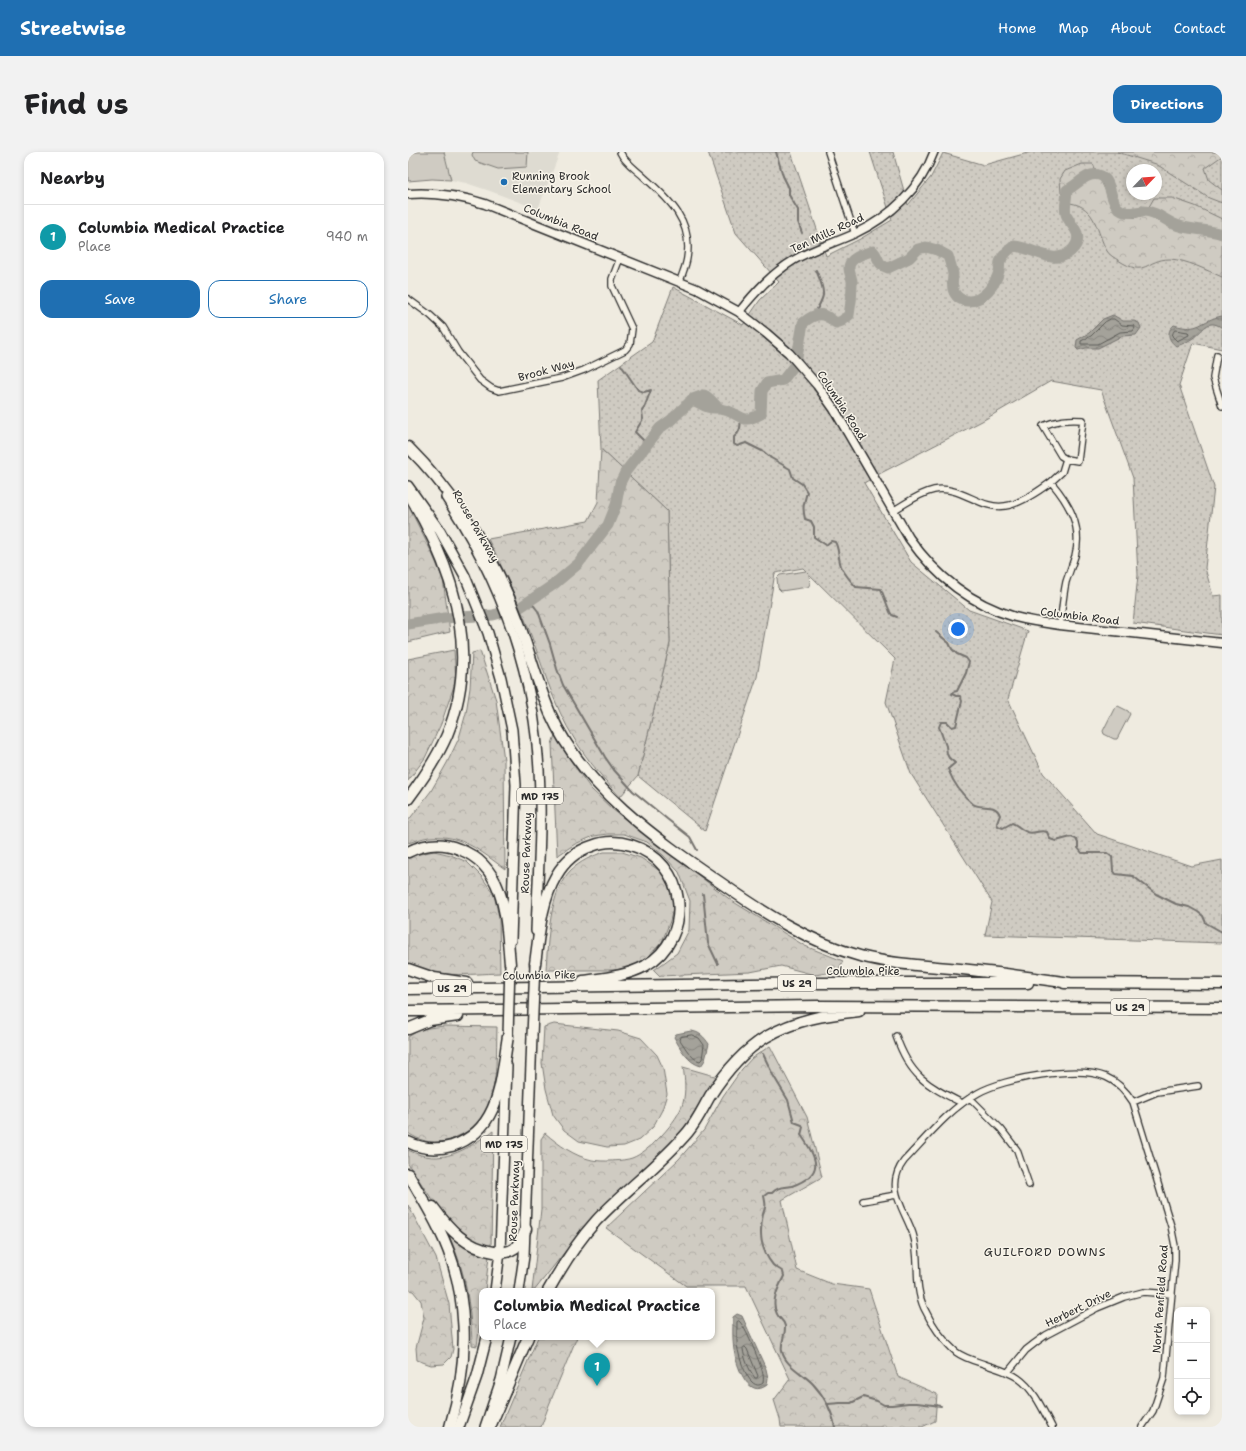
<!DOCTYPE html>
<html lang="en">
<head>
<meta charset="utf-8">
<style>
	body { margin:0; font-family:"Shantell Sans",sans-serif; background:#f2f2f2; color:#202124 }
	.controls { position:absolute; right:12px; bottom:12px; display:grid; overflow:hidden; border-radius:8px; box-shadow:0 2px 6px #0003 }
	.controls button { width:36px; height:36px; display:grid; place-items:center; padding:0; border:0; border-bottom:1px solid #e0e0e0; background:#fff; color:#202124; font:20px sans-serif }
	.compass { position:absolute; left:718px; top:12px; width:36px; height:36px; border-radius:50%; background:#fff; box-shadow:0 2px 6px #0003; rotate:65deg }
	.you { position:absolute; left:550px; top:477px; width:14px; height:14px; margin:-10px; border:3px solid #fff; border-radius:50%; background:#1a73e8; box-shadow:0 0 0 6px #1a73e833 }
	.badge { display:grid; place-items:center; width:26px; height:26px; border-radius:50%; background:#1f6fb2; color:#fff; font-size:13px; font-weight:700 }
	.pin { position:absolute; translate:-50% -33px; filter:drop-shadow(0 1px 2px #0008) }
	.pin::after { content:''; position:absolute; top:21px; width:14px; height:12px; background:inherit; clip-path:polygon(0 0,100% 0,50% 100%) }
	.popup { position:absolute; left:71px; top:1136px; width:236px; height:52px; box-sizing:border-box; display:grid; place-content:center; border-radius:8px; background:#fff; filter:drop-shadow(0 1px 3px #0005); font-size:13px; white-space:nowrap; color:#757577 }
	.popup b { font-size:15px; color:#202124 }
	.popup::after { content:''; position:absolute; left:50%; top:100%; margin-left:-8px; border:8px solid transparent; border-top-color:#fff }
	.list { margin:0; padding:0; list-style:none }
	h2 { display:flex; justify-content:space-between; align-items:center; height:52px; margin:0; padding:0 16px; font-size:17px }
	h2 small { font-size:13px; font-weight:400; color:#757577 }
	.list li { display:grid; grid-template-columns:26px 1fr auto; gap:12px; align-items:center; box-sizing:border-box; height:64px; padding:0 16px; border-top:1px solid #e0e0e0 }
	.list b { display:block; font-size:15px; white-space:nowrap }
	.list p { margin:0; font-size:13px; white-space:nowrap; color:#757577 }
	.list em { font-size:13px; font-style:normal; color:#757577 }
	.actions { display:flex; gap:8px; padding:12px 16px }
	.actions a { flex:1; padding:9px 0; border:1px solid #1f6fb2; border-radius:12px; text-align:center; font-size:14px; color:#1f6fb2 }
	.actions .main { background:#1f6fb2; color:#fff }
	.icon { flex:none; width:22px; height:22px; fill:none; stroke:currentColor; stroke-width:2; stroke-linecap:round; stroke-linejoin:round }
	.map { position:relative; flex:none; width:814px; height:1275px; overflow:hidden; border-radius:12px }
	header { display:flex; align-items:center; gap:24px; box-sizing:border-box; height:56px; padding:0 20px; background:#1f6fb2; color:#fff }
	header strong { font-size:19px }
	nav { display:flex; gap:22px; margin-inline-start:auto; font-size:14px }
	.intro { display:flex; align-items:center; justify-content:space-between; box-sizing:border-box; height:96px; padding:0 24px }
	h1 { margin:0; font-size:28px }
	.button { padding:10px 18px; border-radius:12px; background:#1f6fb2; color:#fff; font-size:14px; font-weight:700 }
	main { display:flex; gap:24px; padding:0 24px }
	aside { flex:1; background:#fff; border-radius:12px; box-shadow:0 2px 6px #0003 }
	.map>svg:first-child { display:block }
	.built { fill:#dedbd1 }
	.grass { fill:url(#grass-dots); stroke:#7d7b76; fill-rule:evenodd }
	.forest { fill:url(#forest-crowns); stroke:#7d7b76 }
	.park { fill:#cfcbc2; stroke:#7d7b76 }
	.water { fill:url(#water-waves); stroke:#74726e }
	.lines { fill:none; stroke-linecap:round; stroke-linejoin:round }
	.shore { stroke:#5b5b57; stroke-width:1 }
	.stream { stroke:#74726e; stroke-width:2 }
	.river { stroke:#a4a29a; stroke-width:11 }
	.minor-casing { stroke:#2b2b2b; stroke-width:8 }
	.tertiary-casing { stroke:#2b2b2b; stroke-width:10 }
	.secondary-casing { stroke:#2b2b2b; stroke-width:11 }
	.primary-casing { stroke:#2b2b2b; stroke-width:12 }
	.motorway-casing { stroke:#2b2b2b; stroke-width:13 }
	.minor { stroke:#f7f3e8; stroke-width:5.5 }
	.tertiary { stroke:#f7f3e8; stroke-width:7 }
	.secondary { stroke:#f7f3e8; stroke-width:8 }
	.primary { stroke:#f7f3e8; stroke-width:9 }
	.motorway { stroke:#f7f3e8; stroke-width:10 }
	.primary-bridge-casing { stroke:#2b2b2b; stroke-width:12; stroke-linecap:butt }
	.primary-bridge { stroke:#f7f3e8; stroke-width:9 }
	.poi-dot { fill:#1f6fb2; stroke:#f7f3e8; stroke-width:1.5 }
	.labels { text-anchor:middle; stroke-width:3; stroke-linejoin:round; paint-order:stroke }
	.shield { fill:#f7f3e8; stroke:#686764; stroke-width:1 }
	.shield-label { font-size:10px; font-weight:bold; fill:#2b2b2b }
	.poi-label { font-size:11px; fill:#2b2b2b; stroke:#f7f3e8; text-anchor:start }
	.street-label { font-size:11px; fill:#2b2b2b; stroke:#f7f3e8 }
	.neighbourhood-label { font-size:12px; letter-spacing:1px; fill:#2b2b2b; stroke:#f7f3e8 }
</style>
</head>
<body>
<header>
<strong>Streetwise</strong>
<nav><a>Home</a><a>Map</a><a>About</a><a>Contact</a></nav>
</header>
<div class="intro"><h1>Find us</h1><a class="button">Directions</a></div>
<main>
<aside>
<h2>Nearby<small></small></h2>
<ul class="list">
<li><span class="badge" style="background:#0f9aa8">1</span><div><b>Columbia Medical Practice</b><p>Place</p></div><em>940 m</em></li>
</ul>
<div class="actions"><a class="main">Save</a><a>Share</a></div>
</aside>
<div class="map">
<svg width="814" height="1275" viewBox="0 0 814 1275">
	<defs>
		<pattern id="grass-dots" width="8" height="8" patternUnits="userSpaceOnUse"><rect width="8" height="8" fill="#cfcbc2"/><path d="M2 2h.1M6 6h.1" fill="none" stroke="#b2aea7" stroke-width="1.8" stroke-linecap="round"/></pattern>
		<pattern id="forest-crowns" width="20" height="18" patternUnits="userSpaceOnUse"><rect width="20" height="18" fill="#cfcbc2"/><path d="M2 6a3 3 0 1 1 6 0M12 15a3 3 0 1 1 6 0" fill="none" stroke="#b2aea7"/></pattern>
		<pattern id="water-waves" width="16" height="10" patternUnits="userSpaceOnUse"><rect width="16" height="10" fill="#a4a29a"/><path d="M0 5q4-4 8 0t8 0" fill="none" stroke="#86847e"/></pattern>
	</defs>
	<rect width="100%" height="100%" fill="#efebe0"/>
	<filter id="ink" filterUnits="userSpaceOnUse"><feTurbulence type="fractalNoise" baseFrequency=".025" numOctaves="2"/><feDisplacementMap in="SourceGraphic" scale="8" xChannelSelector="R" yChannelSelector="G"/><feConvolveMatrix kernelMatrix="1 2 1 2 8 2 1 2 1" color-interpolation-filters="sRGB"/></filter>
	<g filter="url(#ink)">
		<path class="built" d="M36 0H152L130 57 82 39 58 31 43 28Z"/>
		<path class="grass" d="M300 0H383L418 104 452 87 484 68 462 0H485L500 53 523 25 535 1 576 13 623 0H814V197L785 191 771 233 806 335 797 416 805 444 814 443V483L725 471 730 423 725 326 693 238 643 229 574 269 473 321 456 331 503 410 561 458 620 479 600 547 635 621 689 682 783 714 814 708V791L577 783 584 750 503 622 478 550 487 507 395 416 367 421 349 525 297 679 230 624 262 491 259 359 193 297 190 228 244 190 265 135 335 173 352 148 371 130 328 81ZM724 18H748V42H724Z"/>
		<path class="forest" d="M709 0H814V4L797 16 801 28 814 38V51L801 46 748 12Z
			M674 12H685L701 46 715 64C736 68 736 63 746 46H764L787 54 814 67V125C798 118 779 108 762 107 737 107 739 127 710 108 707 106 701 103 699 99 688 80 689 55 662 51L653 41 652 27 657 19Z
			M193 297 259 359 262 491 230 624 212 645C196 627 180 609 167 588 144 552 134 510 118 470 107 442 94 415 80 387L180 369 190 350Z
			M0 353 24 401 35 427 42 480 0 490Z
			M46 498 48 528 33 572 17 606 0 629V507Z
			M72 499 88 548 96 608 97 717C72 699 54 682 21 685 14 686 7 689 0 691V669L23 639 39 611 51 586 58 561 62 536 64 501Z
			M147 583 165 612 183 637 204 657 324 749 397 794 435 809 430 819 407 823 373 814 342 820 252 824 246 818 269 801 281 778 282 749 271 720 255 703 239 690 216 682H200L186 684 167 692 149 704 144 592Z
			M26 699 43 703 59 710 74 725 86 743 91 765 92 821C62 822 27 827 0 811V707L7 703Z
			M196 700H214L233 706 252 719 260 732 266 752 262 769 254 790 239 806 222 816 205 818H138C140 789 141 739 163 718 173 709 184 704 196 700Z
			M146 872 210 879 233 886 249 903 255 916 259 942 254 958 245 975 231 988 216 994 199 995 171 989 156 978 145 963 138 937 134 911 136 875Z
			M36 874 89 875C88 907 91 947 69 972 63 978 55 982 48 985 32 994 15 991 0 981V885L13 877Z
			M362 894 399 965 414 1025 374 1048 389 1118 424 1132 461 1137 490 1225 529 1242 527 1269 514 1275H373L372 1267 366 1248 382 1227 338 1134H278L198 1076 271 1007 296 978 315 944 334 917 344 906Z
			M275 915 310 925 275 977 261 993 194 1055 171 1082 126 1139H124L133 1057V987L137 981C151 993 166 1004 184 1008 193 1010 216 1009 224 1006 241 1000 270 969 275 951 278 939 277 927 275 915Z
			M85 979 83 1095 65 1089 48 1079 30 1056 0 1012V998C34 1015 57 998 85 979Z
			M0 1053 28 1106 41 1152 45 1197 43 1205 36 1212 23 1213 9 1208 8 1196 16 1166 13 1149 5 1139 0 1138Z
			M39 1080C53 1091 63 1101 81 1104L77 1139H74V1156L69 1194 64 1193C63 1154 57 1115 39 1080Z
			M130 1185H169L141 1253 133 1275H92Z"/>
		<path class="park" d="M0 0H36L43 28 24 27 0 29Z
			M65 0H120L119 15 90 17 67 9 64 3Z
			M398 419 401 422 402 432 400 435 373 439 370 436 369 426 372 423Z
			M710 554 720 559 722 562 709 587H706L696 582 695 579 707 555Z"/>
		<path class="water" d="M705 163 715 169H726L731 171 733 176 728 183 714 184 690 196H678L670 198 668 196 669 188 681 181 695 167Z
			M814 164V176C800 165 795 179 785 186 781 189 773 193 768 194 760 188 758 180 766 173 792 181 792 168 814 164Z
			M283 879C292 880 296 885 301 892L297 908 293 914C280 911 272 896 266 885L268 882Z
			M329 1162 334 1164 358 1217 360 1226 359 1233C341 1247 330 1217 327 1203 324 1191 325 1177 325 1165Z"/>
		<g class="lines">
			<path class="shore" d="M703 167H706L714 173 726 174 727 176 725 179 712 180 690 192H673V189L683 184 697 170Z
				M767 178 780 180 781 183 769 189 764 184 765 181Z
				M284 883 291 886 296 893 294 907 292 909C283 907 277 895 272 888L273 885Z
				M331 1169C337 1173 351 1209 354 1218 355 1222 356 1226 355 1231 343 1241 333 1211 331 1202 328 1192 329 1181 329 1170Z
				M337 1195 339 1197 350 1224 349 1226H347C341 1218 336 1206 335 1197Z"/>
			<path class="stream" d="M368 0 375 24 381 36V43L390 58V70L394 81
				M406 164C408 157 414 150 415 143 416 136 411 125 408 118
				M213 213 230 238 236 240 243 238 236 256 234 259 235 267 227 280 240 293
				M331 265C334 273 332 280 326 285V292L329 294 338 291 356 300 363 306 382 317 385 326 394 332 399 340C396 352 394 354 397 367L403 369 406 375V385L418 393 423 389 427 390C431 396 430 406 433 414 436 422 442 428 448 435L473 437 482 460 484 463 489 465
				M122 449 130 459 142 492 149 517 155 533 197 605 206 618 225 639 259 667 282 685 289 698
				M528 480 541 491 544 497 549 502 558 506 561 510 558 521 549 539 545 540 544 542 548 544H552L554 549 548 574 544 575 539 570H533L531 575 538 594 539 602 541 606 547 611 540 617C545 630 554 643 565 652 574 658 587 650 592 663L589 671 590 674 595 676 604 671C610 673 613 678 619 680 626 683 631 677 639 680L642 687 648 689 663 685 668 687 670 691V696L674 701H699L704 705 705 718 708 722 725 724 748 742 768 752 781 755 790 760 795 764 798 771 814 780
				M295 742 300 791 310 812
				M355 902 365 923 380 948 386 970 394 973 395 975 393 983C410 1007 417 1022 384 1034 376 1036 370 1034 364 1041H360L356 1044C358 1054 358 1053 355 1062 351 1081 352 1097 365 1113 368 1116 372 1117 375 1120L376 1124C371 1135 362 1149 369 1162 371 1167 376 1168 377 1174 378 1183 372 1190 374 1199 377 1214 395 1221 405 1232 417 1245 424 1258 427 1275
				M420 1252 432 1251H443L455 1245 469 1249 476 1253H484L500 1251H509L533 1254"/>
			<path class="river" d="M283 248C296 251 295 257 310 256
				M0 472 37 466 85 463 111 456 145 433 170 412 200 373 208 353 212 331 218 319 252 276 263 268 285 247 296 243C303 246 305 252 311 256 313 258 317 258 320 259 337 265 333 272 353 262L354 239 359 231 375 228 388 211 395 171C402 165 411 159 420 165 423 167 425 169 428 171L434 169 441 163C443 153 444 143 444 132 445 127 441 122 441 116 441 106 457 101 465 99 472 106 468 112 480 116L501 106 510 97 518 95 529 98 540 104C542 110 544 116 545 122 545 128 543 134 546 140 549 146 554 149 561 149 575 149 588 132 591 119 592 116 591 112 592 110 595 103 600 98 606 94 619 95 631 103 644 105 657 107 673 95 669 81 666 74 660 69 658 62 656 55 659 45 659 38 671 32 678 20 691 23 704 26 701 48 710 56 718 64 726 59 736 59 747 59 757 68 766 72 778 78 800 77 814 82"/>
			<defs>
				<path id="minor" d="M212 0C217 11 229 18 237 26 262 48 285 70 279 106 278 114 274 122 272 129
					M420 0 447 82
					M0 147 22 163 35 175 50 200 72 228 83 236 91 239 154 226 176 218 217 198 222 192 224 177 204 134V127L212 106
					M809 203 805 226 814 254
					M643 330 654 320 658 307 653 304 635 274C649 268 660 267 675 268L670 309 658 307
					M485 359C497 352 511 341 526 338 553 333 572 358 597 354 611 352 631 339 643 330 661 351 675 375 667 404 664 413 661 421 658 430 655 444 654 459 652 473
					M488 884C502 924 518 933 554 951
					M562 946 593 977 609 998 621 1033
					M725 950 749 940 790 934
					M455 1049 488 1043
					M600 1220 618 1198 627 1191 638 1183 689 1156 716 1145 735 1140 763 1142
					M644 1275C635 1258 626 1237 610 1226 600 1219 587 1216 576 1212 567 1209 556 1206 548 1200 535 1189 523 1171 516 1156 505 1132 513 1106 505 1082 496 1056 476 1035 496 1009 519 985 541 957 570 941 596 926 670 913 698 925 710 930 718 939 725 950L763 1074 767 1094V1108L756 1226 745 1259 734 1275"/>
				<path id="tertiary" d="M331 160C347 140 364 121 386 108 406 96 427 91 448 81 482 65 513 36 526 0"/>
				<path id="secondary" d="M0 42C27 40 52 44 77 52L289 137 331 160 358 181 381 201 409 233 426 257 501 386C527 423 563 452 607 465 622 469 637 471 652 473L814 491"/>
				<path id="primary" d="M0 334 32 379 57 424 80 481 93 526 104 578 108 633 103 788
					M38 345C89 423 123 510 130 604 135 662 130 721 128 779
					M87 1139 92 1100 99 914
					M111 1139 116 1104 124 884
					M51 1275 69 1224 79 1185
					M77 1275 93 1228 103 1185"/>
				<path id="motorway" d="M0 295C50 345 88 407 112 474 122 503 130 532 142 561 176 637 247 686 313 731 356 761 401 790 452 804 491 814 531 814 571 819 601 822 632 827 662 831
					M0 341C45 414 73 500 39 583 29 606 15 627 0 647
					M0 700C16 692 34 690 51 697 99 715 98 769 102 812
					M127 812C131 783 133 750 148 724 156 710 168 699 184 694 196 689 210 689 223 693 279 710 288 784 237 814 219 824 196 826 175 829
					M0 817 26 826 59 831
					M656 831 814 832
					M0 837 410 831H620
					M0 859 410 854 814 856
					M0 877 22 868 50 864
					M0 990C14 997 29 998 44 994 93 978 93 926 100 884
					M0 1022C10 1039 21 1057 30 1075 62 1138 62 1209 42 1275
					M25 1055C41 1077 58 1096 86 1100 94 1101 100 1101 107 1096 112 1091 115 1083 118 1077
					M140 1139C154 1114 169 1090 188 1069 217 1038 252 1013 280 980 289 969 295 956 302 944 316 922 335 899 358 885 389 867 416 863 451 859
					M82 1275 120 1185"/>
			</defs>
			<use href="#minor" class="minor-casing"/>
			<use href="#tertiary" class="tertiary-casing"/>
			<use href="#secondary" class="secondary-casing"/>
			<use href="#primary" class="primary-casing"/>
			<use href="#motorway" class="motorway-casing"/>
			<use href="#minor" class="minor"/>
			<use href="#tertiary" class="tertiary"/>
			<use href="#secondary" class="secondary"/>
			<use href="#primary" class="primary"/>
			<use href="#motorway" class="motorway"/>
			<defs>
				<path id="primary-bridge" d="M100 884 102 812
					M124 884 127 812"/>
			</defs>
			<use href="#primary-bridge" class="primary-bridge-casing"/>
			<use href="#primary-bridge" class="primary-bridge"/>
		</g>
	</g>
	<circle class="poi-dot" cx="96" cy="30" r="4"/>
	<g class="labels">
		<g class="shield">
			<rect x="109" y="636" width="46" height="16" rx="3"/>
			<rect x="370" y="823" width="38" height="16" rx="3"/>
			<rect x="25" y="828" width="38" height="16" rx="3"/>
			<rect x="703" y="847" width="38" height="16" rx="3"/>
			<rect x="73" y="984" width="46" height="16" rx="3"/>
		</g>
		<g class="shield-label">
			<text x="132" y="648">MD 175</text>
			<text x="389" y="835">US 29</text>
			<text x="44" y="840">US 29</text>
			<text x="722" y="859">US 29</text>
			<text x="96" y="996">MD 175</text>
		</g>
		<g class="poi-label">
			<text x="104" y="28">Running Brook<tspan x="104" dy="13">Elementary School</tspan></text>
		</g>
		<g class="street-label">
			<text transform="translate(153 70) rotate(22)" y="4">Columbia Road</text>
			<text transform="translate(419 81) rotate(-25)" y="4">Ten Mills Road</text>
			<text transform="translate(138 218) rotate(-15)" y="4">Brook Way</text>
			<text transform="translate(434 253) rotate(57)" y="4">Columbia Road</text>
			<text transform="translate(68 374) rotate(60)" y="4">Rouse Parkway</text>
			<text transform="translate(672 464) rotate(7)" y="4">Columbia Road</text>
			<text transform="translate(118 701) rotate(-88)" y="4">Rouse Parkway</text>
			<text x="455" y="823">Columbia Pike</text>
			<text transform="translate(131 823) rotate(-1)" y="4">Columbia Pike</text>
			<text transform="translate(106 1049) rotate(-88)" y="4">Rouse Parkway</text>
			<text transform="translate(752 1147) rotate(-86)" y="4">North Penfield Road</text>
			<text transform="translate(670 1156) rotate(-26)" y="4">Herbert Drive</text>
		</g>
		<g class="neighbourhood-label">
			<text x="637" y="1104">GUILFORD DOWNS</text>
		</g>
	</g>
</svg>
<div class="controls">
<button>+</button>
<button>−</button>
<button><svg class="icon" aria-label="locate" viewBox="0 0 24 24"><circle cx="12" cy="12" r="6"/><path d="M12 2v4M12 18v4M2 12h4M18 12h4"/></svg></button>
</div>
<svg class="compass" viewBox="-18 -18 36 36"><path d="M0-13l5 13h-10z" fill="#e53935"/><path d="M0 13l5-13h-10z" fill="#757577"/></svg>
<div class="you"></div>
<div class="pin badge" style="left:189px;top:1234px;background:#0f9aa8">1</div>
<div class="popup"><b>Columbia Medical Practice</b>Place</div>
</div>
</main>
</body>
</html>
